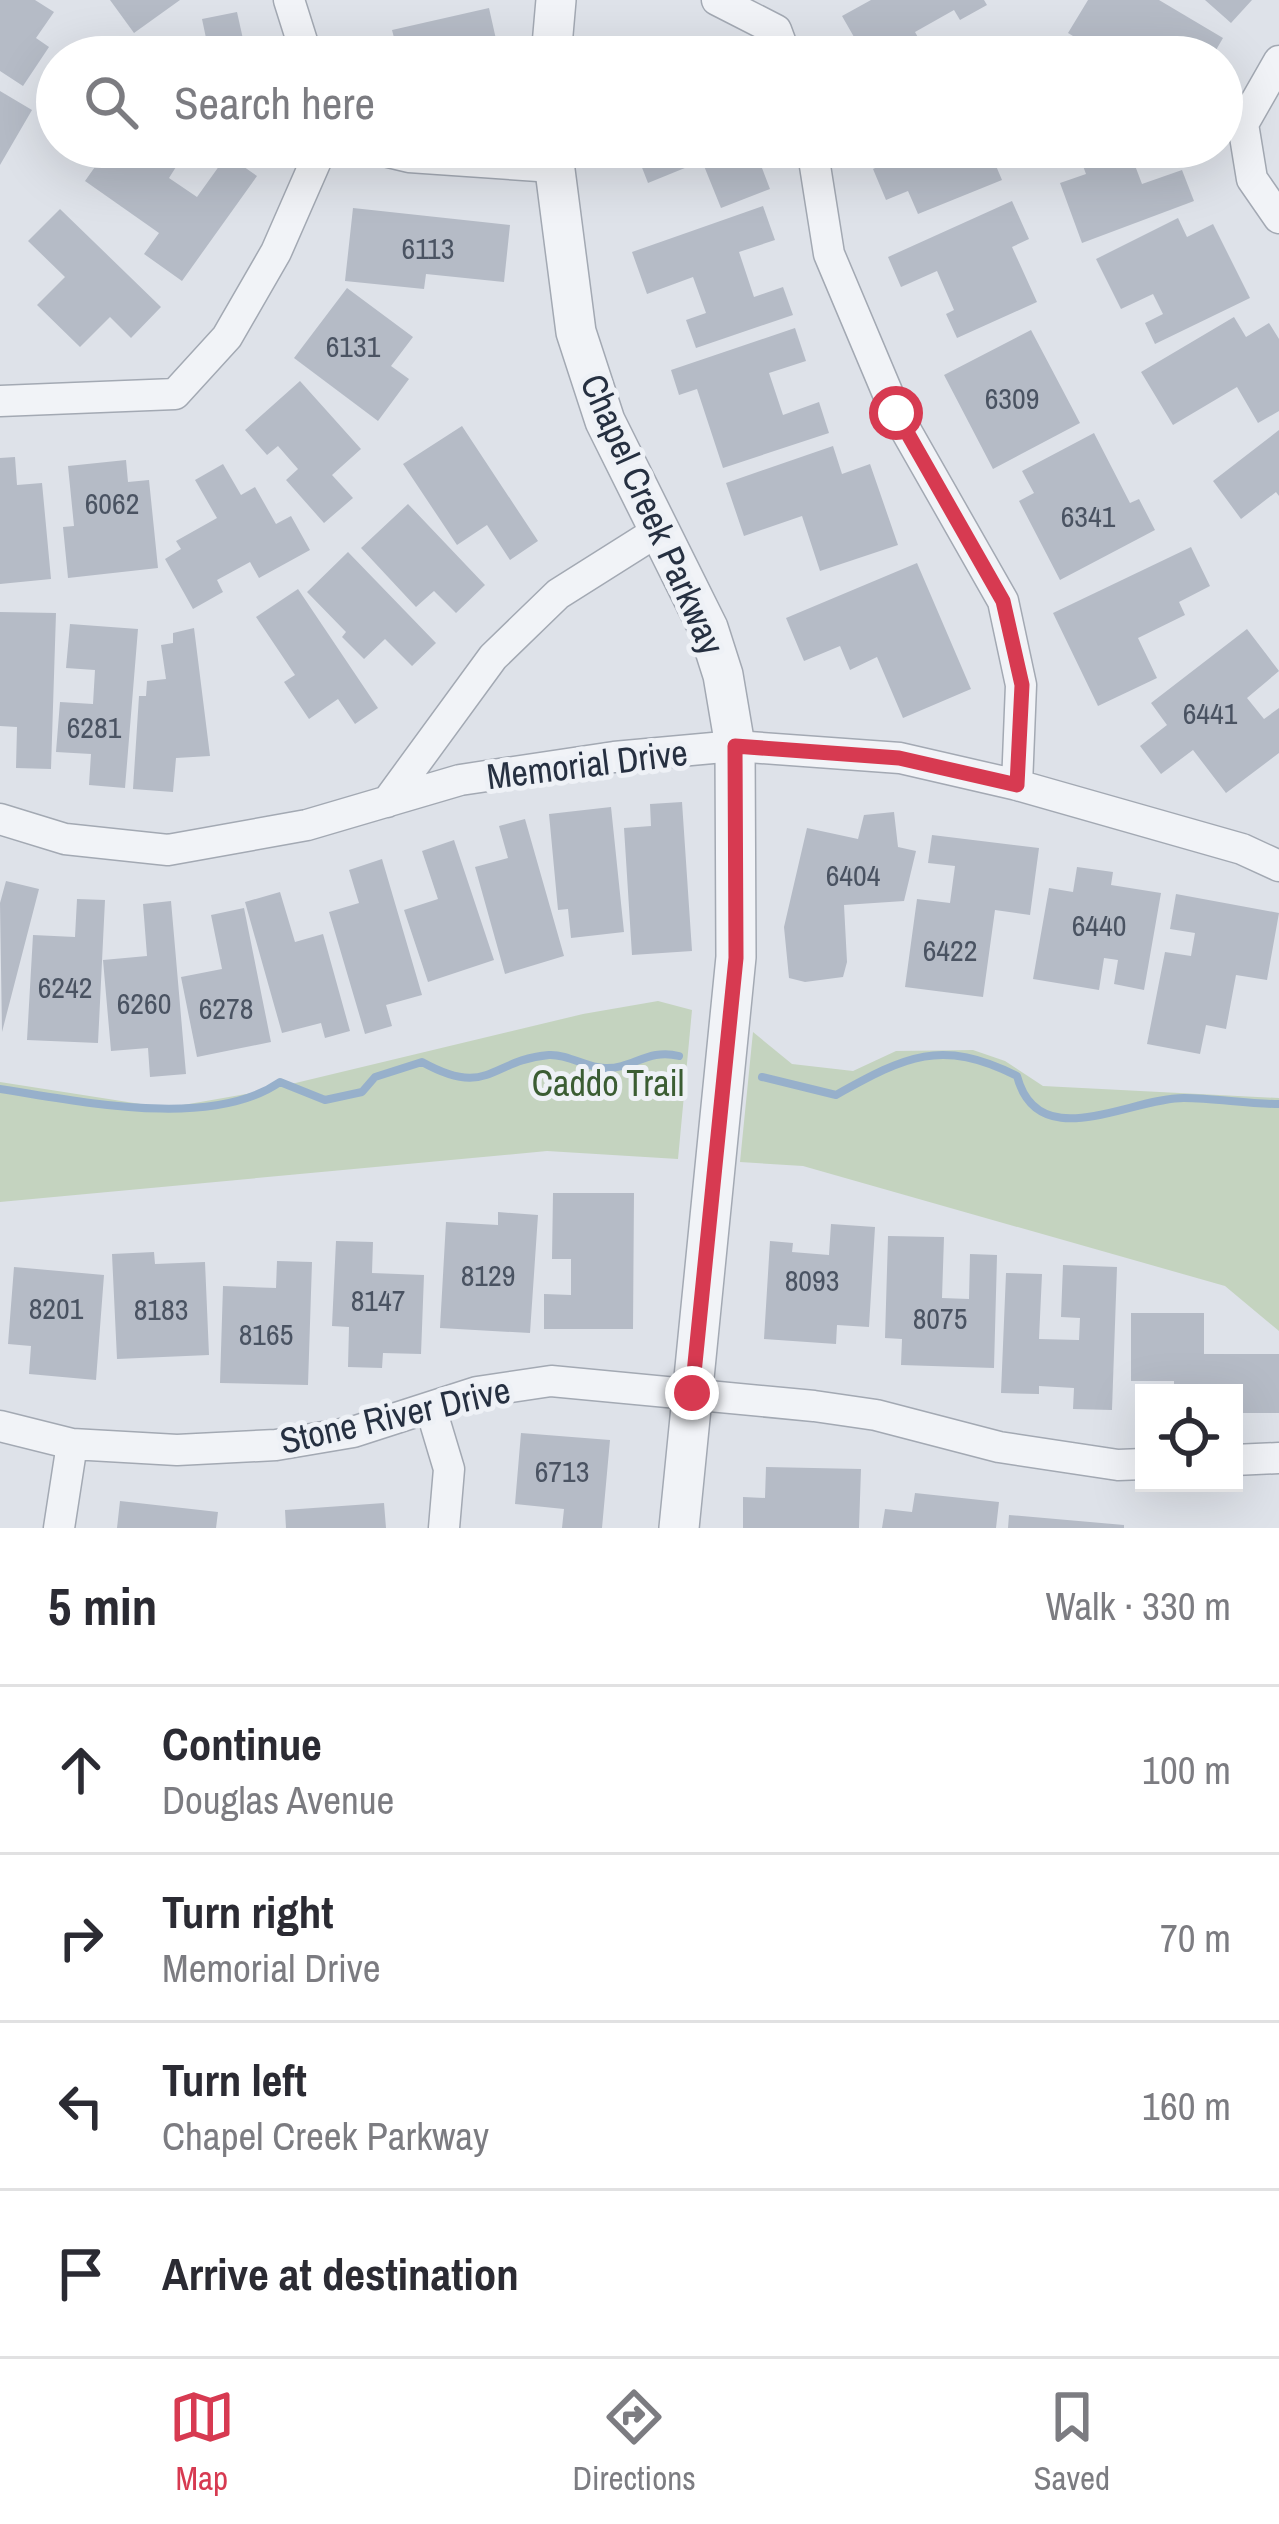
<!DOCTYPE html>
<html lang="en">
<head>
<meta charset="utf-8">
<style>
	body { margin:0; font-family:"Archivo Narrow",sans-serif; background:#f7f7f7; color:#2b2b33 }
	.controls { position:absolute; right:36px; bottom:36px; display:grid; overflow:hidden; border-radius:0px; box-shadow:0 12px 48px #0002 }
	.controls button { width:108px; height:108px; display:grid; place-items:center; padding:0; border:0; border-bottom:3px solid #e1e1e2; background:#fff; color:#2b2b33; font:60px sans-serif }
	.stop { position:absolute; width:36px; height:36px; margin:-27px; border:9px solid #d73a51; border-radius:50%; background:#fff }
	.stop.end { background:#d73a51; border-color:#fff; box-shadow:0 3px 12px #0008 }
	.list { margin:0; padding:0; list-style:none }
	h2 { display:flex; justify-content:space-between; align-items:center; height:156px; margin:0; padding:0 48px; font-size:51px }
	h2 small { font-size:39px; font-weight:400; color:#7c7c81 }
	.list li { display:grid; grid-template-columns:78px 1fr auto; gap:36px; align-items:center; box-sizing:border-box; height:168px; padding:0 48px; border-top:3px solid #e1e1e2 }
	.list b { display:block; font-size:45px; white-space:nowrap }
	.list p { margin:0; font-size:39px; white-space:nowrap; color:#7c7c81 }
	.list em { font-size:39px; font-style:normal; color:#7c7c81 }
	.icon { flex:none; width:66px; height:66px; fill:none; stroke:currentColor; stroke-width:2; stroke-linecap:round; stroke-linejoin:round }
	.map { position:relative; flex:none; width:1279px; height:1528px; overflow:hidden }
	.search { position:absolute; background:#fff; box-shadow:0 12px 48px #0002; left:36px; right:36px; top:36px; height:132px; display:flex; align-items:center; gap:30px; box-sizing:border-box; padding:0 42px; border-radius:66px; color:#7c7c81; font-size:45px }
	.sheet { height:828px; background:#fff }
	nav { display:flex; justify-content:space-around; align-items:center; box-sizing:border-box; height:168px; border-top:3px solid #e1e1e2; background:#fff; font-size:33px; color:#7c7c81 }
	nav a { display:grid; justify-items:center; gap:6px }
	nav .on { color:#d73a51 }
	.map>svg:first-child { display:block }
	.green { fill:#c4d3bf }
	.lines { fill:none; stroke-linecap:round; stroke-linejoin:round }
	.stream { stroke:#97b0cb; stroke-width:8 }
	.building { fill:#b5bbc6 }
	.minor-casing { stroke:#a3a9b3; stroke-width:33 }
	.tertiary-casing { stroke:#a3a9b3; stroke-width:42 }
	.minor { stroke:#f1f3f7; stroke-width:30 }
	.tertiary { stroke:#f1f3f7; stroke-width:39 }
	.route { stroke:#d73a51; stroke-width:15 }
	.labels { text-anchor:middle; stroke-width:10; stroke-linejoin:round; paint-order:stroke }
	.number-label { font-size:30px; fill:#4a5362 }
	.street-label { font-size:36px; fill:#263041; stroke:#eef1f6 }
	.park-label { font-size:36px; fill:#3b5d33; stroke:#eef1f6 }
</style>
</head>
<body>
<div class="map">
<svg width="1279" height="1528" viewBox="0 0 1279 1528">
	<rect width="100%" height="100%" fill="#dee2e9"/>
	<path class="green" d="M658 1001 692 1010 678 1159 547 1151 0 1202V1082L166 1108 258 1092 583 1014Z
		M753 1032 792 1064 853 1071 896 1051 973 1050 1005 1061 1043 1086 1279 1098V1331L1225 1286 803 1166 740 1162Z"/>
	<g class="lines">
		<path class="stream" d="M762 1077 836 1095C906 1056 941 1038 1017 1076 1038 1156 1129 1098 1184 1098 1215 1098 1247 1104 1279 1104
			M0 1089C79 1101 211 1130 280 1082L325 1100 362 1092 375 1077 422 1062C489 1099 490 1060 549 1055 569 1054 586 1068 605 1068 633 1069 648 1048 679 1056"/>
	</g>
	<path class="building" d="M0 0H35L54 12 36 38 49 47 23 86 0 71Z
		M110 0H180L134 33Z
		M871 0H984L987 5 960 20 954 10 915 32 929 57H847L844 52 858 44 842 16Z
		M1088 0H1159L1223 38 1212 57H1185L1170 48 1164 57H1108L1068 33Z
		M1205 0H1252L1231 23Z
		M489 8 500 57H389L398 53 392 30Z
		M237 12 247 57H210L202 19Z
		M175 37 179 57H121L119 49Z
		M0 91 32 110 0 165Z
		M109 147H132L142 154 147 147H164L181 159 169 178 197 197 227 155 257 176 182 281 144 254 159 233 85 181Z
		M634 147H754L770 189 721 208 702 161 648 183Z
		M882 147H988L1002 180 918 214 908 191 886 200 873 169 888 162Z
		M1076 147H1128L1142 184 1182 170 1194 201 1082 243 1060 183 1086 174Z
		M1012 201 1029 239 1012 247 1037 302 957 338 946 314 954 310 937 271 901 287 888 257Z
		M763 206 775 240 739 252 754 297 783 287 793 315 696 348 686 320 706 313 693 277 647 294 632 252Z
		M353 208 510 225 504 282 426 274 424 289 345 281Z
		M60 209 161 307 131 338 110 317 80 347 37 305 65 277 28 241Z
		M1178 218 1187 237 1213 224 1250 298 1155 344 1145 323 1163 314 1153 294 1121 309 1096 259Z
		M347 288 413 337 391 366 409 379 378 421 294 358Z
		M1234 317 1246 337 1269 323 1279 339V411L1258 423 1237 387 1173 425 1141 372Z
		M795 328 806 361 769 373 783 415 819 402 829 433 723 468 697 389 679 395 671 370Z
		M1031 330 1080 423 993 469 944 375Z
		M300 381 361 449 332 475 353 498 324 523 286 480 298 469 278 446 267 455 245 430Z
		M462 426 538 541 510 560 487 525 457 545 403 464Z
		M1279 430V496L1276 492 1241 519 1213 481Z
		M1094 433 1130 503 1139 499 1155 530 1060 580 1019 501 1034 493 1022 471Z
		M833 446 842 474 870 464 898 545 820 571 802 516 744 536 726 483Z
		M15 457 17 485 42 483 51 579 0 584V458Z
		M126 460 128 482 149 480 158 568 68 578 63 527 74 526 68 466Z
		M223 464 241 495 255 487 276 524 291 516 310 550 259 578 250 562 217 580 223 592 193 609 165 559 181 549 176 541 217 518 195 480Z
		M408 504 485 585 456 613 434 591 416 607 361 548Z
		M1191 547 1210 586 1179 602 1185 615 1138 638 1157 678 1098 706 1053 613Z
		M348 552 436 643 412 666 385 639 364 659 342 637 346 632 307 592Z
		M917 563 971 689 903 718 877 657 850 670 840 646 804 661 786 618Z
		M298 589 378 708 355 724 338 699 309 719 284 682 295 675 256 617Z
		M0 612 56 613 51 769 16 768 17 727 0 726Z
		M70 624 138 629 125 788 89 785 91 754 56 752 60 702 93 704 95 670 66 668Z
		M194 628 210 756 176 758 173 792 133 789 139 696H146L147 681 166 679 161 645 173 643V633Z
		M1247 629 1279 671 1247 698 1264 719 1279 708V753L1226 793 1193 750 1161 774 1140 746 1167 725 1151 703Z
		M682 802 692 951 632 955 624 828 651 826 650 804Z
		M611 807 624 932 571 938 568 909 558 910 549 814Z
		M894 812 898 847 916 851 904 901 844 905 847 962 843 977 805 982 789 978 784 927 807 828 858 839 864 815Z
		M525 819 564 956 505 974 475 867 508 858 499 826Z
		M932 835 1039 848 1030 915 995 910 983 997 905 987 917 899 950 903 955 866 928 863Z
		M454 840 494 960 428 982 404 910 438 899 422 851Z
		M382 859 422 995 386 1005 392 1026 365 1034 329 912 359 903 349 870Z
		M1077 867 1113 872 1111 885 1161 893 1144 990 1114 984 1118 960 1104 958 1099 990 1033 979 1049 888 1073 892Z
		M6 881 39 889 2 1032 0 903Z
		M280 892 295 942 323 934 350 1031 325 1038 321 1023 282 1033 245 902Z
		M1176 894 1279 913 1267 980 1236 975 1226 1029 1206 1025 1200 1054 1147 1044 1165 952 1191 956 1195 933 1170 929Z
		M77 899 105 900 98 1043 27 1040 33 935 75 937Z
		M171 901 186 1074 150 1077 148 1048 111 1051 103 960 147 956 143 904Z
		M244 908 271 1042 197 1057 181 977 222 969 211 915Z
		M553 1193H634L633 1329H544V1294L571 1295V1259H552Z
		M498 1212 538 1215 530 1333 440 1328 446 1222 498 1225Z
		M831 1224 875 1227 869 1327 837 1325 836 1344 764 1339 770 1241 793 1243 792 1252 829 1255Z
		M888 1236 944 1237 942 1298 969 1299 970 1254 997 1255 994 1368 901 1365 902 1339 885 1338Z
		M336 1241 373 1242 372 1273 424 1275 421 1354 383 1353 382 1368 348 1367 349 1327 332 1326Z
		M154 1252 155 1264 205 1262 209 1355 117 1359 112 1254Z
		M277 1261 312 1262 308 1385 220 1383 223 1286 276 1288Z
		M1063 1265 1117 1267 1112 1410 1073 1409 1074 1388 1039 1386V1394L1001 1393 1006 1273 1042 1274 1039 1339 1079 1340 1080 1318 1061 1317Z
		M14 1267 104 1275 96 1380 29 1374 31 1346 8 1344Z
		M1131 1313H1204V1354H1279V1413H1234V1393H1174V1381H1131Z
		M521 1433 610 1440 602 1528H562L564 1509 515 1504Z
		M766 1467 861 1469 859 1528H743V1497L765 1498Z
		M915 1493 999 1502 996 1528H882L885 1509 912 1512Z
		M120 1501 218 1512 216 1528H117Z
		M384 1503 386 1528H286L285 1510Z
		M1009 1515 1124 1525V1528H1008Z"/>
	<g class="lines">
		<defs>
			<path id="minor" d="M289 0 307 57
				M717 0 776 30 786 57
				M1279 61 1243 124 1252 179 1279 218
				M367 147 409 157 553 167
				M812 147 829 254 896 413 1003 601 1021 685 1017 785
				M0 401 175 394 227 337 276 252 322 147
				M387 802 493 657 558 594 661 529
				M0 819 65 839 168 850 307 825 460 780 614 757 735 746 900 758 1017 785 1242 849 1279 866
				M431 1409 449 1469 444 1528
				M0 1426 72 1444 177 1450 276 1445 353 1432 477 1392 551 1381 814 1406 876 1415 999 1447 1118 1465 1144 1464
				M1234 1460 1279 1458
				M59 1528 72 1444"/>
			<path id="tertiary" d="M551 57 556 0
				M552 147 576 332 605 421 708 628 723 675 735 746 736 957 679 1528"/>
		</defs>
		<use href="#minor" class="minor-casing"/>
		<use href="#tertiary" class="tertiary-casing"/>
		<use href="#minor" class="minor"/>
		<use href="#tertiary" class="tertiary"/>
	</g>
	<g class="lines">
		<path class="route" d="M692 1393 736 958 735 746 899 758 1017 785 1022 685 1003 601 896 413"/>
	</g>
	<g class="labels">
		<g class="number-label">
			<text x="428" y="259">6113</text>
			<text x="353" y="357">6131</text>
			<text x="1012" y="409">6309</text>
			<text x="112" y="514">6062</text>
			<text x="1088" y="527">6341</text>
			<text x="1210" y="724">6441</text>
			<text x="94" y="738">6281</text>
			<text x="853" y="886">6404</text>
			<text x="1099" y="936">6440</text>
			<text x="950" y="961">6422</text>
			<text x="65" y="998">6242</text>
			<text x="144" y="1014">6260</text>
			<text x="226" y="1019">6278</text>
			<text x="488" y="1286">8129</text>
			<text x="812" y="1291">8093</text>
			<text x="378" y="1311">8147</text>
			<text x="56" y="1319">8201</text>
			<text x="161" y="1320">8183</text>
			<text x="940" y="1329">8075</text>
			<text x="266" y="1345">8165</text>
			<text x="562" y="1482">6713</text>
		</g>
		<g class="street-label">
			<text transform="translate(653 514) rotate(66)" y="13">Chapel Creek Parkway</text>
			<text transform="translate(587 764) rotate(-7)" y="13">Memorial Drive</text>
			<text transform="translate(395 1415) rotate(-13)" y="13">Stone River Drive</text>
		</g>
		<g class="park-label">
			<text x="608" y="1096">Caddo Trail</text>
		</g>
	</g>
</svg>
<div class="controls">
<button><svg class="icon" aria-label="locate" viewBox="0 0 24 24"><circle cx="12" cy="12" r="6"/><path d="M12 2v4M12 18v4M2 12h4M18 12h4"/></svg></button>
</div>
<div class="stop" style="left:896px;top:413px"></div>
<div class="stop end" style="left:692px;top:1393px"></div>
<div class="search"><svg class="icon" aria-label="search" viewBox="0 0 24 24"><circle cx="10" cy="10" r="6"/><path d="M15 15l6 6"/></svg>Search here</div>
</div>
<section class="sheet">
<h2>5 min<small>Walk · 330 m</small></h2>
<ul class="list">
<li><svg class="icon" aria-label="ahead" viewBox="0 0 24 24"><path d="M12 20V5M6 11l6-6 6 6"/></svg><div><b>Continue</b><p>Douglas Avenue</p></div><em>100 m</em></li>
<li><svg class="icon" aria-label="right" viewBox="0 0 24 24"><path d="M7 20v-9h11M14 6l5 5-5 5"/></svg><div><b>Turn right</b><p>Memorial Drive</p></div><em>70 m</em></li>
<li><svg class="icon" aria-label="left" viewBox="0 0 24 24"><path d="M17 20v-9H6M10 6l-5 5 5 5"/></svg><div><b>Turn left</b><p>Chapel Creek Parkway</p></div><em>160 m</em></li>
<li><svg class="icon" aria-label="arrive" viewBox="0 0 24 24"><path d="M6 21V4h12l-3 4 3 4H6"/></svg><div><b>Arrive at destination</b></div></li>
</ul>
</section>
<nav>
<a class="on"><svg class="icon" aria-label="map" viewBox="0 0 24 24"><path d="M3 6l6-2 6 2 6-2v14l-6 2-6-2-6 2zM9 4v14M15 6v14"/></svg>Map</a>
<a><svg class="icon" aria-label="directions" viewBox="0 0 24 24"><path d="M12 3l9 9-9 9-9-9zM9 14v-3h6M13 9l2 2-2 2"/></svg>Directions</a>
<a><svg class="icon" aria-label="saved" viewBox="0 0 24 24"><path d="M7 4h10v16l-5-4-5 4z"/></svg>Saved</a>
</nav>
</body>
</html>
